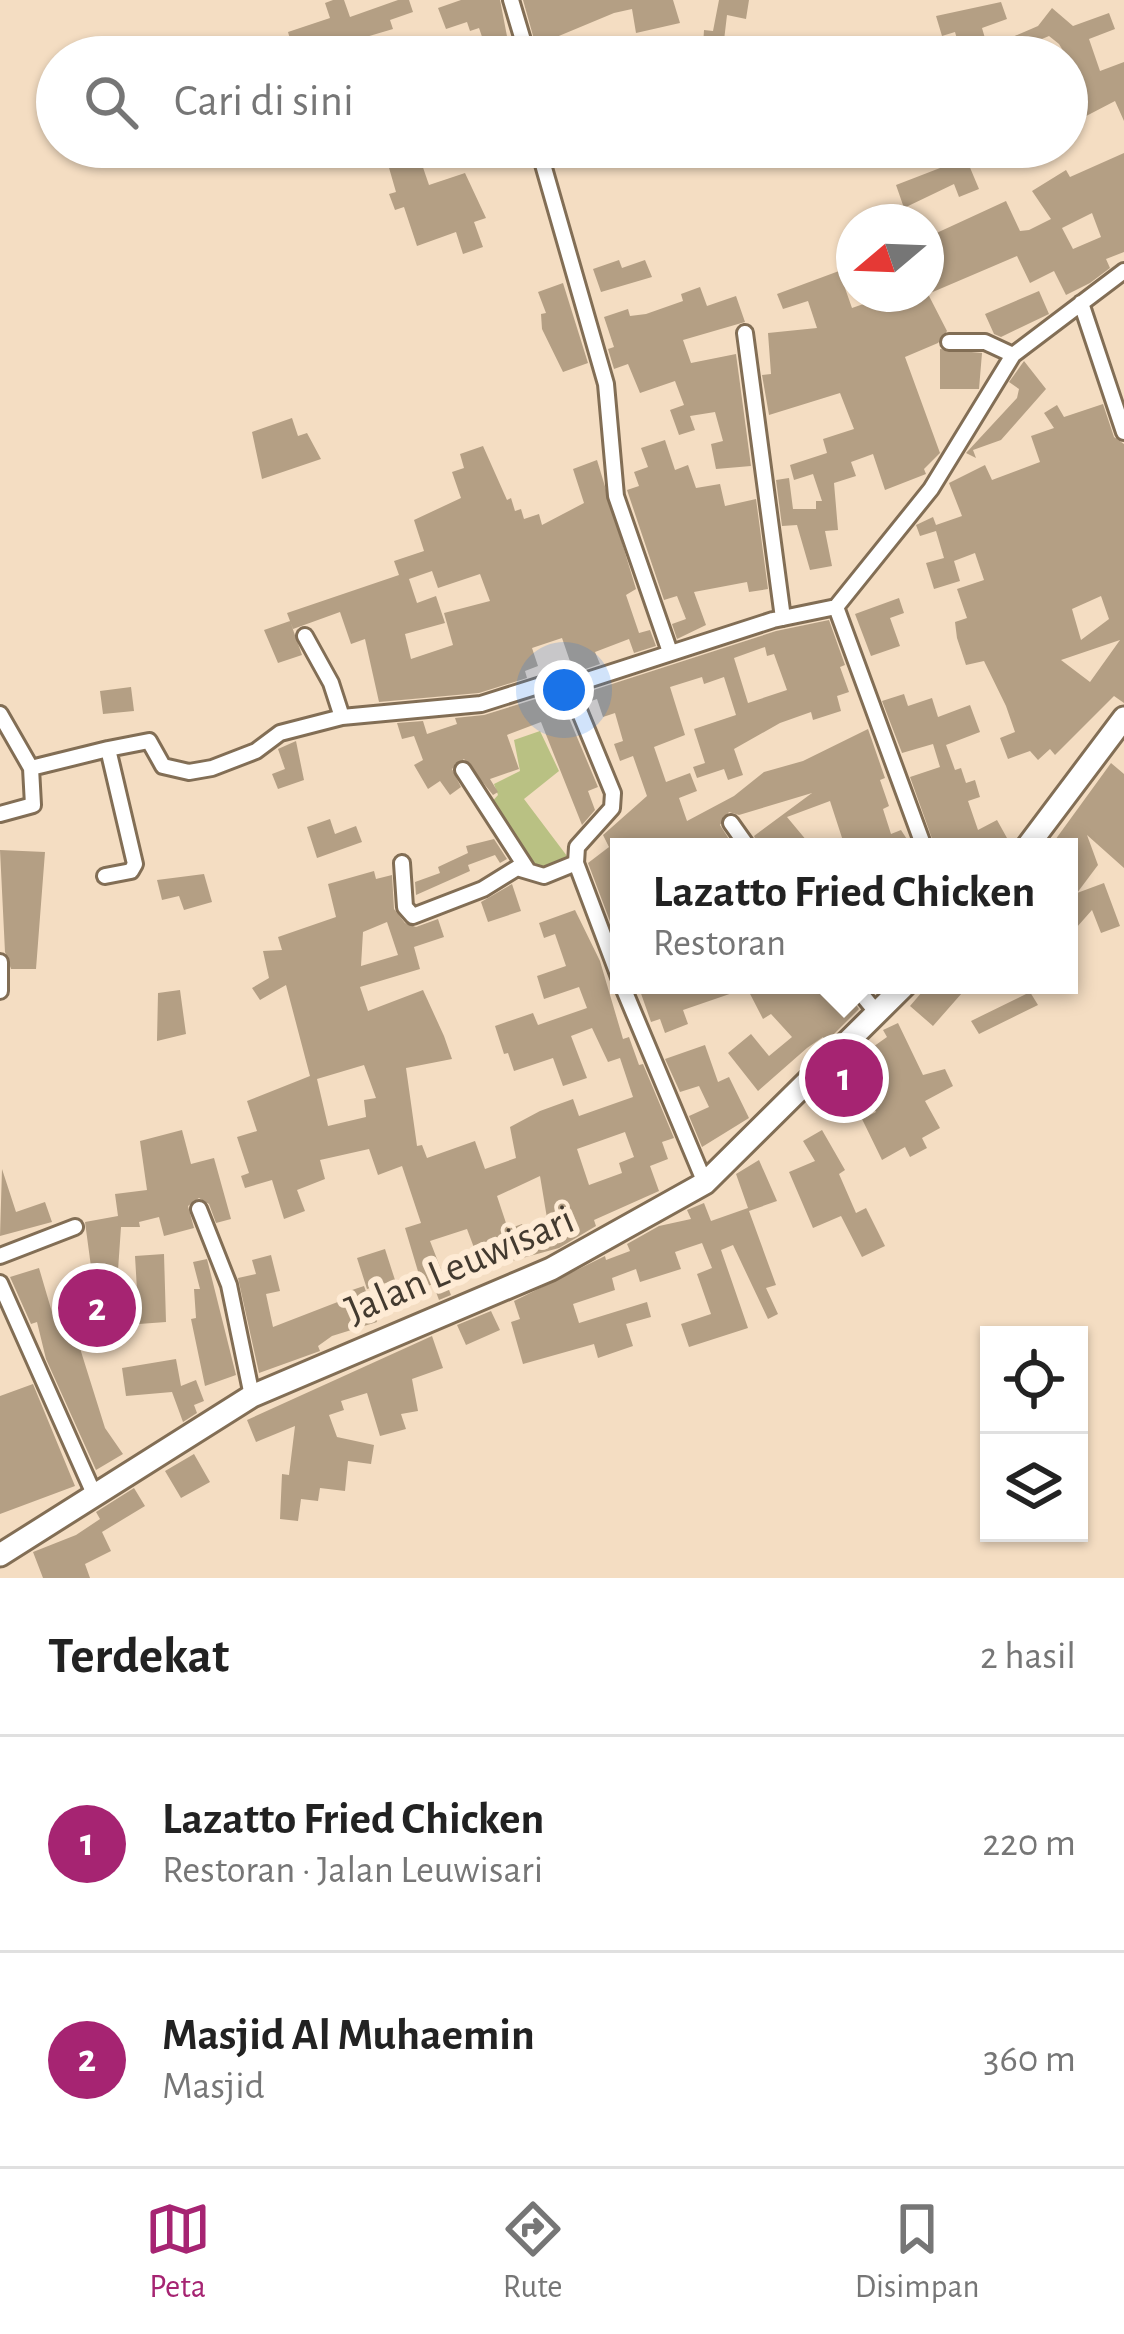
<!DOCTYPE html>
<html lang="id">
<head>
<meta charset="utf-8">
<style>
	body { margin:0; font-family:"Alegreya Sans",sans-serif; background:#f6f6f6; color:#222 }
	.controls { position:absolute; right:36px; bottom:36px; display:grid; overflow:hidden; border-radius:0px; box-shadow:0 3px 9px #0004 }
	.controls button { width:108px; height:108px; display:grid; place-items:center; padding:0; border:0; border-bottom:3px solid #e0e0e0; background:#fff; color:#222; font:60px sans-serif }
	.compass { position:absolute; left:836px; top:204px; width:108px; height:108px; border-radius:50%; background:#fff; box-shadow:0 3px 9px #0004; rotate:251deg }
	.you { position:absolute; left:564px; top:690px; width:42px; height:42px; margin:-30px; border:9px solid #fff; border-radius:50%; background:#1a73e8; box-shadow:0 0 0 18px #1a73e833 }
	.badge { display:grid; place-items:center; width:78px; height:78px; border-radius:50%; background:#a62472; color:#fff; font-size:39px; font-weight:700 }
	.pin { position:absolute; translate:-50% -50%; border:6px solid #fff; box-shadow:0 3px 12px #0006 }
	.popup { position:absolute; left:610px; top:838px; width:468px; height:156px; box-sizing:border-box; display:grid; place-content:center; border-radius:0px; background:#fff; filter:drop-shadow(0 3px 9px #0005); font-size:39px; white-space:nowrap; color:#767676 }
	.popup b { font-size:45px; color:#222 }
	.popup::after { content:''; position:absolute; left:50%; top:100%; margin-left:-24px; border:24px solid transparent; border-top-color:#fff }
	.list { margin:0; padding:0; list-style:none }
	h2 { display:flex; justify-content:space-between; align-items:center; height:156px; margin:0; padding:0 48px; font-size:51px }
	h2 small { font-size:39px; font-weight:400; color:#767676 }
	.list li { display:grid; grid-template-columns:78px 1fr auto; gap:36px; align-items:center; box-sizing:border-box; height:216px; padding:0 48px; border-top:3px solid #e0e0e0 }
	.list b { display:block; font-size:45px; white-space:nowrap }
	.list p { margin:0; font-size:39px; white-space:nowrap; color:#767676 }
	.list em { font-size:39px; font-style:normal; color:#767676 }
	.icon { flex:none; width:66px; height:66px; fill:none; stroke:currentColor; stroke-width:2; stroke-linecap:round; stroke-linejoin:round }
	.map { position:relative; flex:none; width:1124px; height:1578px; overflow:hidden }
	.search { position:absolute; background:#fff; box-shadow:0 3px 9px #0004; left:36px; right:36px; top:36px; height:132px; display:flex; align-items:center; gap:30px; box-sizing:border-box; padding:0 42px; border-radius:66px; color:#767676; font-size:45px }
	.sheet { height:588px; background:#fff }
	nav { display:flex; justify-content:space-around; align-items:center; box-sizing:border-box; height:168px; border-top:3px solid #e0e0e0; background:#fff; font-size:33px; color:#767676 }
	nav a { display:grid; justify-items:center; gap:6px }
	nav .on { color:#a62472 }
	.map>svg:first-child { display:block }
	.green { fill:#b9c183 }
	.building { fill:#b49f84; fill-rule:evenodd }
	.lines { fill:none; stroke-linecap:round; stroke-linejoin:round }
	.street-casing { stroke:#826e55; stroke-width:20 }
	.secondary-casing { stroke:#826e55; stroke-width:27 }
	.street { stroke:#fff; stroke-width:14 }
	.secondary { stroke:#fff; stroke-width:21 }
	.labels { text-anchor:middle; stroke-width:12; stroke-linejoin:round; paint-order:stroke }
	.street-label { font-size:42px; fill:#433a2f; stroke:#feebd5 }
</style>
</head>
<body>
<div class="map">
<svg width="1124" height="1578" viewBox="0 0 1124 1578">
	<rect width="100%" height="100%" fill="#f4ddc2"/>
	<path class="green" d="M540 731 559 771 524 799 567 856 566 861 540 871 489 805 498 795 494 784 520 771 514 740Z"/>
	<path class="building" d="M333 0H344L350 17 398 0H409L413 12 390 20 393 29 339 45 341 52 327 57H322L316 38 292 46 288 32 330 18 325 3Z
		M461 0H500L511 57H489L479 28 470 31 467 22 446 29 438 8Z
		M523 0H673L680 23 636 33 632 9 614 13 554 38 548 44 552 57H539Z
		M719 0H749L746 19 727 15 723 49 703 46 704 30 713 31Z
		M1001 2 1007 19 982 28 987 45 961 53 955 32 942 36 936 16Z
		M1052 8 1073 26 1109 13 1115 29 1089 39 1100 71 1124 62V121L1115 101 1067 126V57L1059 44 1049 36 1016 50 1010 38 1038 26Z
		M404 147H416L429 185 465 173 486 218 474 222 483 247 463 254 456 232 417 246 404 207 395 210 389 194 396 192 385 154Z
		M1124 153V252L1106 259 1110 268 1090 283 1066 295 1054 271 1030 283 1017 256 928 294 947 331 938 343 905 357 940 453 924 469 926 474 885 490 873 454 851 462 856 476 834 483 838 530 825 531 832 566 810 570 797 525 782 526 776 480 789 478 793 509H816V501H822L813 474 794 480 790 465 827 453 823 439 854 429 840 393 769 415 762 375 771 374 768 333 817 328 808 301 783 309 777 294 839 271 852 308 892 294H926V266L941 259 930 236 1006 201 1020 231 1029 230 1051 219 1032 191 1066 170 1070 177ZM1092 213 1101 237 1073 249 1062 228Z
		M966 158 979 189 959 197 954 184 904 208 896 185Z
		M619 260 622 268 645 260 652 277 601 292 593 269Z
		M563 283 588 363 563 372 542 329 541 314 546 313 538 292Z
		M700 287 707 306 736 296 745 322 683 340 691 363 736 354 751 466 716 469 711 444 723 441 715 412 690 416 695 430 679 435 670 410 684 405 675 381 640 393 628 364 614 369 608 349 614 347 604 317 628 309 630 316 646 314 683 301 681 294Z
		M1039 291 1049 314 1001 337 994 334 985 314Z
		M940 349 982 353 979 389H940Z
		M1024 361 1046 389 1001 440 973 450 976 458 966 453 1017 398 1019 389 1009 382Z
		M1103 404 1114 437 1124 444V703L1114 696 1055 755 1050 749 1038 760 1030 751 1008 759 1000 738 1015 732 1006 706 984 661 966 665 957 638 955 622 967 618 957 589 984 580 975 553 954 561 960 581 934 589 926 563 944 558 936 531 920 536 916 525 933 517 936 525 962 516 949 483 985 465 992 480 1040 462 1031 436 1054 428 1044 413 1057 405 1064 417ZM1101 596 1109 619 1081 640 1072 609ZM1120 640 1090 682 1061 660Z
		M292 418 298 436 307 433 321 459 262 479 252 432Z
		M665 440 675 470 688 465 696 488 720 484 725 506 756 499 768 589 749 592 747 582 694 592 706 625 677 639 672 624 686 619 677 596 664 600 627 490 639 486 634 472 648 467 641 448Z
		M483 446 507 500 511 498 515 511 521 509 524 519 539 514 542 525 584 503 573 469 597 460 636 589 626 595 639 633 650 630 656 646 634 653 629 639 595 652 600 664 574 673 562 638 532 648 538 666 525 671 527 678 479 693 379 702 365 639 351 644 340 612 293 629 287 613 399 575 394 561 424 551 414 520 461 498 452 472 464 468 460 454ZM432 571 438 588 480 574 490 601 444 613 453 645 411 659 405 634 445 623 436 596 417 603 409 579Z
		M899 598 904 613 890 618 900 646 871 656 855 614Z
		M829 620 845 665 840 667 849 692 837 696 841 711 813 720 811 712 780 723 734 749 743 775 728 780 724 769 697 778 693 767 705 763 694 729 736 715 724 677 704 684 702 677 670 687 685 735 654 747 666 782 690 773 697 791 679 798 687 821 734 796 764 772 803 761 868 729 885 778 880 780 889 806 883 809 891 834 901 830 912 847H845L830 801 787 817 812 847H759L754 836 812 793 739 815 729 812 720 825 734 847H619V921L611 924 588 863 609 847 603 835 647 796 633 756 620 761 614 744 623 741 615 713 603 717 597 699 588 702 584 693 776 631ZM765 647 767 656 774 654 787 690 748 703 734 658Z
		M290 621 302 655 278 663 264 630Z
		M131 687 134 711 103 714 100 691Z
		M558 692 598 787 588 791 595 810 582 825 541 722 507 735 519 769 490 779 498 792 493 795 464 759 452 769 461 787 450 795 440 781 428 789 414 765 423 760 414 736 402 739 397 723 423 721 427 734 457 724 455 718 484 715Z
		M904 694 908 706 932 698 938 717 970 705 980 732 946 745 955 770 961 768 966 783 975 780 980 797 968 801 978 830 997 820 1012 847H991L988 841 977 847H935L910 777 940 767 933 744 902 753 882 701Z
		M296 741 304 780 278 789 272 774 285 769 278 749Z
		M1111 763 1124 774V868L1087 835 1098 865 1077 893 1104 883 1120 926 1101 933 1092 910 1069 936V847H1050Z
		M330 819 335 834 356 826 362 842 317 858 307 827Z
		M494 839 507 859 500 863 495 855 468 865 470 871 416 895 415 882 440 873 438 867 468 853 466 846Z
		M0 850 45 852 36 969H11L5 952Z
		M374 871 376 879 392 875 394 909 405 923 416 927 438 919 444 937 414 947 420 969 360 987 368 1011 423 990 444 1036 452 1059 406 1068 417 1146 422 1145 427 1158 475 1141 485 1169 516 1158 510 1127 540 1111 573 1099 579 1116 633 1097 620 1058 608 1062 592 1028 571 1036 587 1078 563 1086 553 1058 514 1071 508 1053 504 1054 495 1026 533 1013 538 1025 587 1008 579 987 544 999 537 976 566 966 555 934 544 938 539 923 575 910 600 961 623 1039 629 1037 639 1065 643 1064 674 1138 662 1142 668 1159 650 1166 659 1191 594 1220 596 1226 559 1248 482 1269 467 1229 430 1241 451 1295 439 1300 433 1284 423 1288 405 1228 421 1223 402 1166 378 1175 369 1149 320 1160 325 1179 297 1190 305 1211 284 1219 272 1180 245 1188 241 1176 249 1173 237 1137 257 1131 247 1101 310 1076 286 985 260 1000 252 988 269 978 263 951 282 950 278 937 336 917 328 884ZM387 922 398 955 361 966 363 932ZM364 1065 376 1098 364 1100 366 1117 328 1126 317 1079ZM625 1132 634 1157 619 1163 622 1173 589 1185 577 1149ZM540 1176 548 1224 525 1232 522 1224 508 1229 497 1196Z
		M204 874 212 902 184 910 179 896 162 900 157 880Z
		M512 884 521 911 488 922 481 902Z
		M638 985H843L859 1009 826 1042 823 1037 807 1048 758 1091 728 1053 751 1034 769 1056 792 1037 771 1014 763 1019 747 988 683 1010 688 1024 665 1033 660 1019 651 1022Z
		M928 985H969L933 1026 910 1006Z
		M180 990 186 1034 157 1041 158 993Z
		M1030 992 1038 1005 979 1034 971 1021Z
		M898 1023 923 1075 945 1069 953 1086 925 1101 940 1128 922 1138 927 1148 910 1157 905 1147 882 1160 862 1119 876 1112 846 1066 887 1037 883 1030Z
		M705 1045 718 1082 729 1077 749 1118 702 1147 689 1116 709 1107 699 1086 680 1092 665 1059Z
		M182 1130 191 1164 214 1158 231 1219 216 1223 209 1204 199 1198 188 1206 194 1228 164 1236 159 1217 139 1222 140 1227H121L114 1328 73 1326 105 1428 123 1454 96 1470 46 1359 37 1322 31 1324 10 1277 39 1268 54 1319 77 1313 79 1288 94 1289 85 1222 118 1216 115 1194 147 1190 140 1141Z
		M822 1130 845 1170 839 1174 856 1213 866 1208 885 1246 862 1257 841 1216 813 1228 789 1172 815 1161 803 1141Z
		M759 1160 777 1201 749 1211 776 1285 766 1288 778 1314 768 1319 733 1245 721 1250 748 1328 689 1347 681 1324 711 1314 697 1274 712 1268 702 1243 675 1252 681 1269 640 1282 636 1269 612 1278 615 1290 573 1304 579 1323 647 1302 651 1317 626 1324 633 1346 598 1358 594 1344 523 1364 511 1322 520 1319 514 1301 605 1256 606 1260 630 1251 627 1244 659 1226 691 1219 687 1210 704 1203 711 1221 748 1208 736 1174Z
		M2 1169 16 1212 45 1202 52 1222 0 1236Z
		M385 1249 395 1280 367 1289 357 1258Z
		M164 1254 166 1322 139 1324 135 1256Z
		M271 1255 280 1291 266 1294 273 1327 348 1298 346 1292 364 1286 377 1322 332 1336 318 1346 320 1351 259 1373 238 1278 256 1274 252 1260Z
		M207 1259 236 1375 205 1386 191 1319 196 1318 194 1289H200L193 1262Z
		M491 1311 500 1330 466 1345 457 1325Z
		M432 1336 443 1368 412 1379 418 1411 401 1414 406 1429 380 1436 367 1393 341 1401 344 1410 329 1415 337 1437 374 1445 371 1464 348 1461 345 1491 320 1488 318 1501 301 1499 298 1521 280 1519 282 1474 289 1475 295 1426 256 1442 247 1420Z
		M176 1359 181 1386 196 1380 204 1401 194 1405 197 1413 183 1422 172 1392 126 1396 122 1368Z
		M33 1384 75 1486 0 1514V1396Z
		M194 1454 210 1482 181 1498 165 1471Z
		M134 1488 145 1506 102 1532 111 1551 85 1564 90 1578H43L33 1552 76 1535 100 1519 96 1512Z"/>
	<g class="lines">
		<defs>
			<path id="street" d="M511 0 528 57
				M538 147 606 384 616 496 670 652
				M1081 303 1124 432
				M745 333 783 618
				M949 342H985L1013 355
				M836 607 924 847
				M305 636 331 683 342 717
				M0 714 31 768
				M108 749 149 741 163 766 189 772 212 768 256 751 280 733 342 717 481 704 560 679 569 686
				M463 770 527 869
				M0 814 33 805 31 768 108 749 135 864 131 871 105 876
				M731 823 748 847
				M402 863 405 907 413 916 483 889 517 868 544 876 576 863
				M0 962V991
				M619 977 576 863 577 847 612 808 613 793 569 686 773 620 836 607 931 489 1013 355 1124 271
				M622 985 705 1183
				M854 985 877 1013
				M199 1209 229 1285 252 1396
				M0 1256 75 1227
				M0 1283 94 1494"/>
			<path id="secondary" d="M1027 847 1124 718
				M0 1555 252 1396 551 1269 705 1183 905 985"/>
		</defs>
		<use href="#street" class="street-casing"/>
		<use href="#secondary" class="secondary-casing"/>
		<use href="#street" class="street"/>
		<use href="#secondary" class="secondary"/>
	</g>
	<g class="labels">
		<g class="street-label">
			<text transform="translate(459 1263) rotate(-23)" y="15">Jalan Leuwisari</text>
		</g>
	</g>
</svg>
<div class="controls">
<button><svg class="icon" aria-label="locate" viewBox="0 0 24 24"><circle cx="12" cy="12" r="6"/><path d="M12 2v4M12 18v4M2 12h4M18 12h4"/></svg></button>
<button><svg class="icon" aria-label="layers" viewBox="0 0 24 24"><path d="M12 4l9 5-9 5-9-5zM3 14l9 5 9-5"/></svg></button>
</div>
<svg class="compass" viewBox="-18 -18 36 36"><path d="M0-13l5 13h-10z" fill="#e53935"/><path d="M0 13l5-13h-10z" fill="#767676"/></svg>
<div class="you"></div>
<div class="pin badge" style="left:844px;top:1078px">1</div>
<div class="popup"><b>Lazatto Fried Chicken</b>Restoran</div>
<div class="pin badge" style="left:97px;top:1308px">2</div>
<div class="search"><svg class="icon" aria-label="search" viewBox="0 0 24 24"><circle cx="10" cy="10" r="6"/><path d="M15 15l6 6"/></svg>Cari di sini</div>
</div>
<section class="sheet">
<h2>Terdekat<small>2 hasil</small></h2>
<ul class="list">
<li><span class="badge">1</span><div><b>Lazatto Fried Chicken</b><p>Restoran · Jalan Leuwisari</p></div><em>220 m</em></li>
<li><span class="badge">2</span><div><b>Masjid Al Muhaemin</b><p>Masjid</p></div><em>360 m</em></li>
</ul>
</section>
<nav>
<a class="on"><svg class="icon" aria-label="map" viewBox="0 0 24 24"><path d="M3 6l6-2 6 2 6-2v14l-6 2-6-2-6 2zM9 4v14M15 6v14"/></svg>Peta</a>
<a><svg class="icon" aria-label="directions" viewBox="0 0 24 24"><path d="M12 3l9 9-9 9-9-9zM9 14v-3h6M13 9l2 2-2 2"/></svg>Rute</a>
<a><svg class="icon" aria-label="saved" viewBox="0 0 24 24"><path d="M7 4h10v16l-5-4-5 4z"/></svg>Disimpan</a>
</nav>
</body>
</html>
